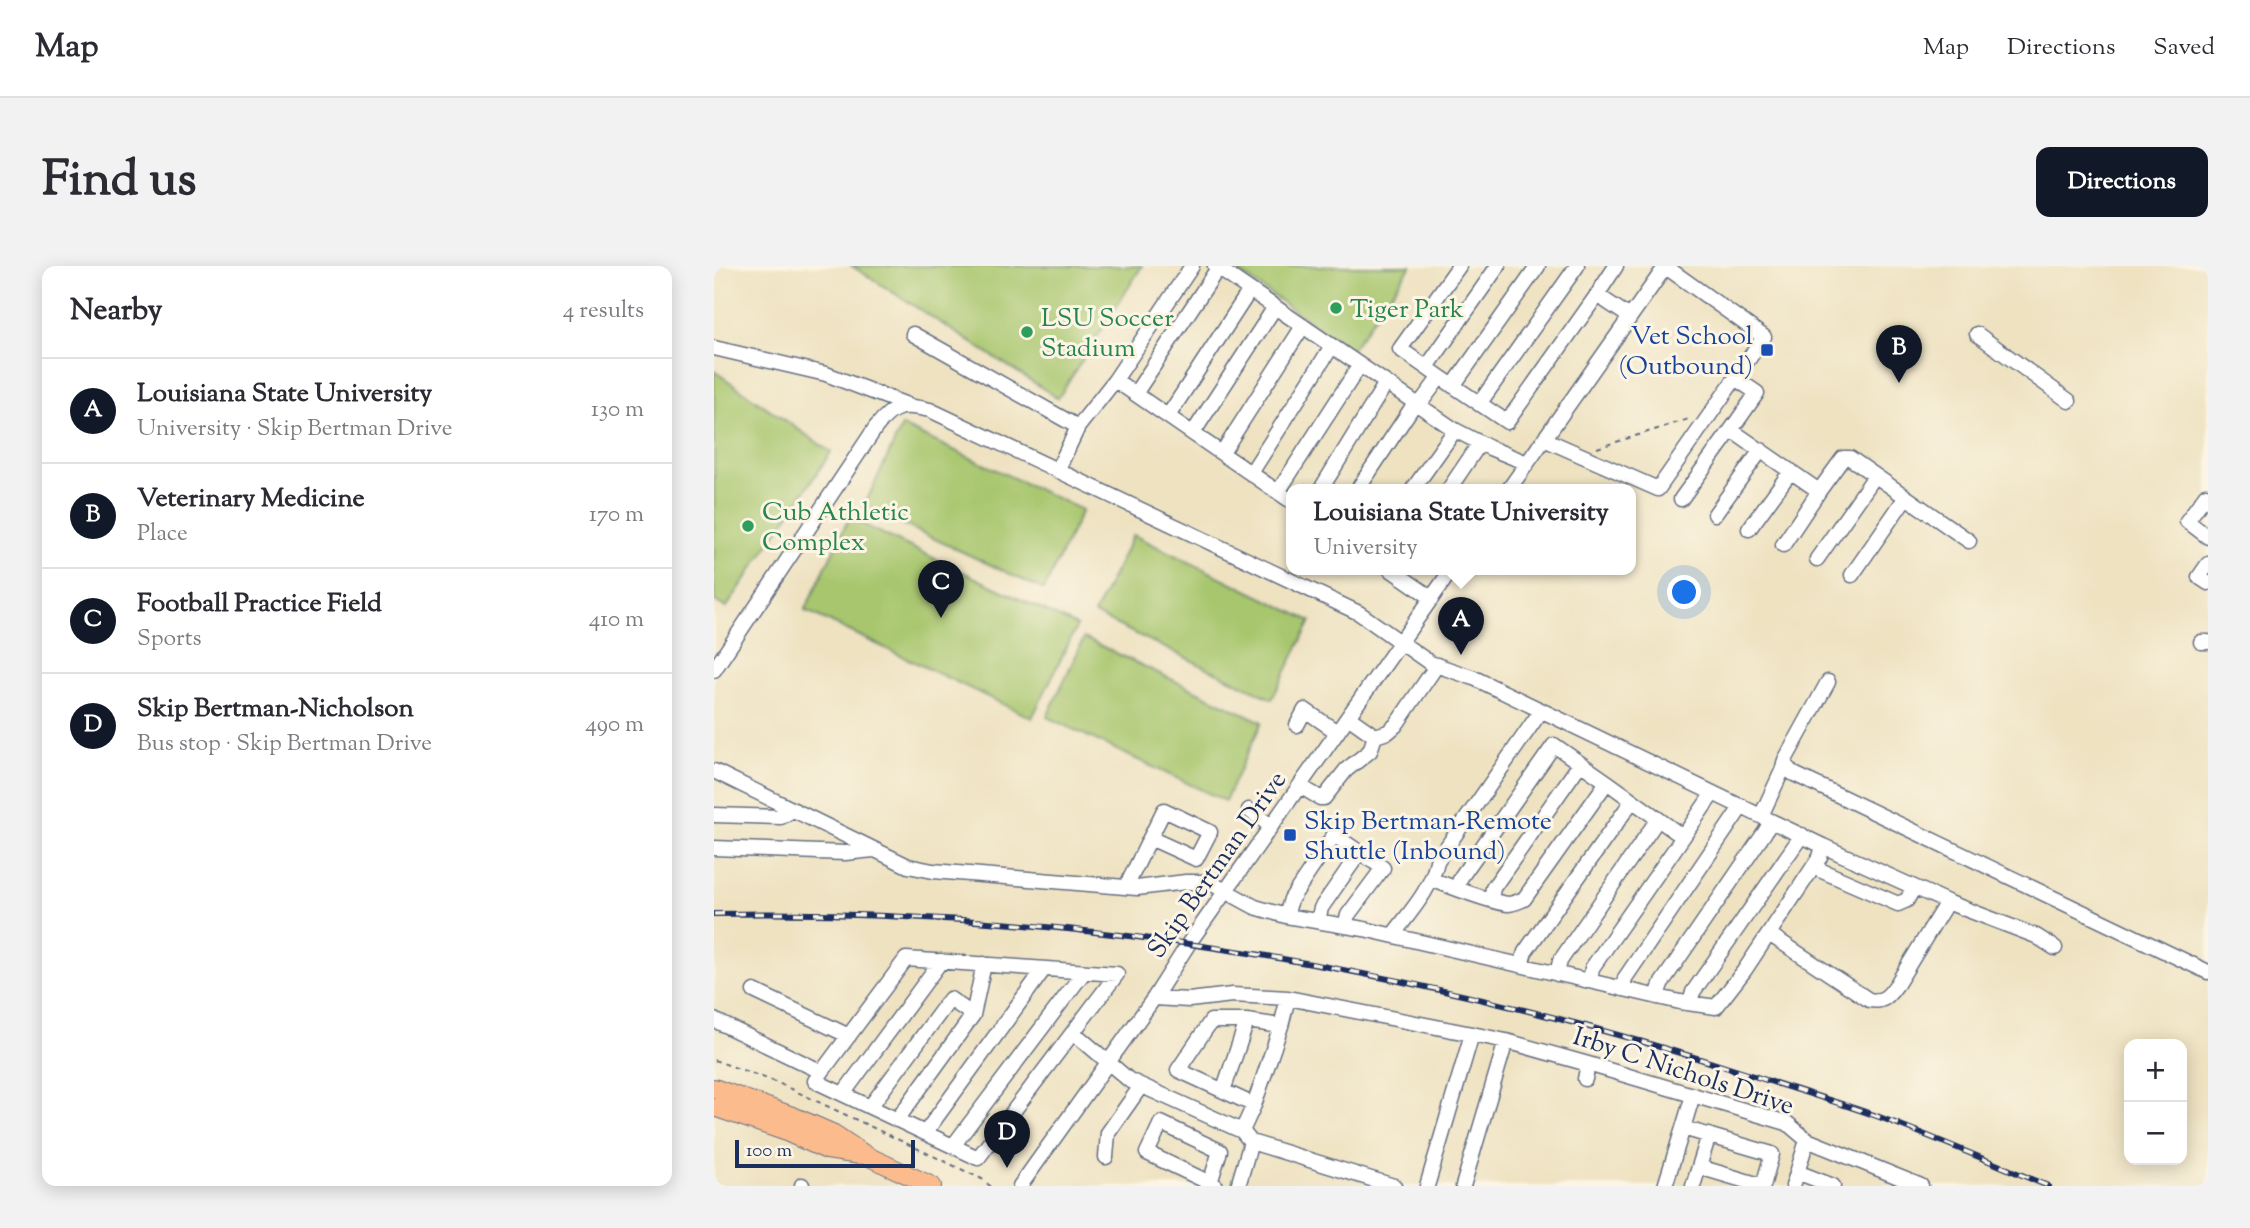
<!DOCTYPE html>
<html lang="en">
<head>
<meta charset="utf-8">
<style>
	body { margin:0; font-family:"Sorts Mill Goudy",serif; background:#f2f2f3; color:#2b2b33 }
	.controls { position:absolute; right:21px; bottom:21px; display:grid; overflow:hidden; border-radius:14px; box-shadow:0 4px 18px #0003 }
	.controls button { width:63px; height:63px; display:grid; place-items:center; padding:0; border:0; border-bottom:2px solid #e1e1e2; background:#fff; color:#2b2b33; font:35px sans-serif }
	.scale { position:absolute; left:21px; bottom:18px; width:180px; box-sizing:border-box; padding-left:7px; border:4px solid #1b2f5e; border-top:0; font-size:19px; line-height:24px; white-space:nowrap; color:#1b2f5e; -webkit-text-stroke:5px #fcf5e5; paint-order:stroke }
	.you { position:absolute; left:971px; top:327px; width:24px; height:24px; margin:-18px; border:5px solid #fff; border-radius:50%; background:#1a73e8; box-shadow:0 0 0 10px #1a73e833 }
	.badge { display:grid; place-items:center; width:46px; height:46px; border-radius:50%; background:#111827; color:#fff; font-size:23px; font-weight:700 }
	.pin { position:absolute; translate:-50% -58px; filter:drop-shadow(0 2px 4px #0008) }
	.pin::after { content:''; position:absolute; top:37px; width:24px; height:21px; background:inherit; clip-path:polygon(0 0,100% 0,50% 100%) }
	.popup { position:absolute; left:572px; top:218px; width:350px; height:91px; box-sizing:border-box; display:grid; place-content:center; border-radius:14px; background:#fff; filter:drop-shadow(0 2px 5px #0005); font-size:23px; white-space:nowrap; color:#7c7c81 }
	.popup b { font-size:26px; color:#2b2b33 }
	.popup::after { content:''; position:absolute; left:50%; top:100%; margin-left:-14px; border:14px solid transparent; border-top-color:#fff }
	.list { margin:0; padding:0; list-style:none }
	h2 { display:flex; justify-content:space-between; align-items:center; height:91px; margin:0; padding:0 28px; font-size:30px }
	h2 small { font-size:23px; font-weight:400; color:#7c7c81 }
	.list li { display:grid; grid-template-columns:46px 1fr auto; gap:21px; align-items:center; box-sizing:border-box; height:105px; padding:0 28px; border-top:2px solid #e1e1e2 }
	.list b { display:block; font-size:26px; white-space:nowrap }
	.list p { margin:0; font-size:23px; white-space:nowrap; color:#7c7c81 }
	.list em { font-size:23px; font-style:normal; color:#7c7c81 }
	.map { position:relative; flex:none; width:1494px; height:920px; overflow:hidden; border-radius:14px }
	header { display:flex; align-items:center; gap:42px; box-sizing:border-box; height:98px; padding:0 35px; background:#fff; border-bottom:2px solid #e1e1e2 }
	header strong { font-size:33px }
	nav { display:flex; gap:38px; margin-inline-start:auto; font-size:24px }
	.intro { display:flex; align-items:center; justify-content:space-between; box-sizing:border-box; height:168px; padding:0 42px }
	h1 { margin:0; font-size:49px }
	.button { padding:18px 32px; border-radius:14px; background:#111827; color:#fff; font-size:24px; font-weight:700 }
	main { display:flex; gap:42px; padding:0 42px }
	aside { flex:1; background:#fff; border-radius:14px; box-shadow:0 4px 18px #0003 }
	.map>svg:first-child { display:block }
	.green { fill:#a7c66d; stroke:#617a66; stroke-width:2 }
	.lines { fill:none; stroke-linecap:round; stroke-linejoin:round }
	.minor-casing { stroke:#656e81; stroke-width:17 }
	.major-casing { stroke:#656e81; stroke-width:20 }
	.path { stroke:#656e81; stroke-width:2; stroke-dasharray:5 5; stroke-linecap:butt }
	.minor { stroke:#fff; stroke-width:14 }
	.major { stroke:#fbbb8d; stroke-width:18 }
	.rail-casing { stroke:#1b2f5e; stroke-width:6 }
	.rail { stroke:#fcf5e5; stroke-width:3.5; stroke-dasharray:10; stroke-linecap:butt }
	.leisure-dot { fill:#2e9e5b; stroke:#fcf5e5; stroke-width:2.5 }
	.transit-dot { fill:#1a4fb4; stroke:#fcf5e5; stroke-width:2.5 }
	.labels { text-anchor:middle; stroke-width:6; stroke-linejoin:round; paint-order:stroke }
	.leisure-label { font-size:26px; fill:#27864d; stroke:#fcf5e5; text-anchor:start }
	.transit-label { font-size:26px; fill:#164399; stroke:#fcf5e5; text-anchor:end }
	.street-label { font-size:26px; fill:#1b2f5e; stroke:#fcf5e5 }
</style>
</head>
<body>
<header>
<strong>Map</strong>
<nav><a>Map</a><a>Directions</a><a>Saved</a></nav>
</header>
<div class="intro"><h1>Find us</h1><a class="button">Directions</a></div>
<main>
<aside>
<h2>Nearby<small>4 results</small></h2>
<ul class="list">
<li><span class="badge">A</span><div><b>Louisiana State University</b><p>University · Skip Bertman Drive</p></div><em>130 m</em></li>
<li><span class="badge">B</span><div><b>Veterinary Medicine</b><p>Place</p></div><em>170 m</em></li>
<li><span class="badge">C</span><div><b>Football Practice Field</b><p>Sports</p></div><em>410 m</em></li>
<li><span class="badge">D</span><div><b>Skip Bertman-Nicholson</b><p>Bus stop · Skip Bertman Drive</p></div><em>490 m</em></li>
</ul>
</aside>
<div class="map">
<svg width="1494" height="920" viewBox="0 0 1494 920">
	<rect width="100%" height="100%" fill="#fcf5e5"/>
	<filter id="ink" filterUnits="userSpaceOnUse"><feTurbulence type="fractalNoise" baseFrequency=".0143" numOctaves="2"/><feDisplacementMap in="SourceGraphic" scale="14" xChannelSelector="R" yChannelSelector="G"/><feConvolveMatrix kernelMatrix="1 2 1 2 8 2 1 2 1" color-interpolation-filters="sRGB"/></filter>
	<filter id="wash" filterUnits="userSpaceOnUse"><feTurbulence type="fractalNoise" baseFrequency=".00686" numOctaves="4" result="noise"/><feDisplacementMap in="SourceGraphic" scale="28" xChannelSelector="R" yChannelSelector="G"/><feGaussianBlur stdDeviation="1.57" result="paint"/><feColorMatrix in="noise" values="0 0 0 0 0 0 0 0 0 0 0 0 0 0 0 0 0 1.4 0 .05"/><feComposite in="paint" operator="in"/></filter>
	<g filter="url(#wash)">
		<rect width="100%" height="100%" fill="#eee2c1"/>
		<path class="green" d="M138 0H428L344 132Z
			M516 0H697L637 84Z
			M0 105 117 186 12 342 0 334Z
			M188 160 368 244 330 324 150 240Z
			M135 252 363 360 318 452 91 344Z
			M419 269 597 355 558 433 380 348Z
			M370 372 548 456 511 535 333 451Z"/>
	</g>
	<g filter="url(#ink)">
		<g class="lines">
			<defs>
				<path id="minor" d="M501 0 741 164 776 182 813 197
					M883 29 902 0
					M199 68 364 161
					M1263 68 1355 135
					M0 82 112 108 193 139
					M713 101 784 0
					M726 111 686 83 745 0
					M1021 112 1043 127 1017 164 1105 225 1129 192H1136L1255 275
					M401 114 577 235
					M739 120 824 0
					M421 128 504 2
					M765 138 863 0
					M705 139 726 111 793 156 883 29 916 51
					M454 150 536 24
					M479 167 561 41
					M830 173 944 223 1050 71 952 1
					M508 187 589 60
					M344 203 364 161 401 114 478 0
					M537 207 618 80
					M607 223 672 117
					M644 223 701 137
					M699 223 741 164
					M735 223 766 177
					M795 223 952 0
					M564 226 646 99
					M1492 229 1473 255 1494 271
					M967 233 1017 164
					M1001 248 1047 184
					M1035 263 1077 205
					M1069 279 1105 225
					M1103 293 1161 210
					M1494 298 1485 311 1494 317
					M676 303 718 332
					M1138 309 1192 231
					M1487 376H1494
					M0 404 162 161C180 138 189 138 216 144L645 347 716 397 760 412 1109 580 1106 591 1030 705 1002 741 966 736 650 663 572 650 541 641 495 616H472L423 622 219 605 194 600 0 505
					M634 451 661 470 674 466 682 459 723 399
					M583 459 591 444 623 466
					M1070 497 1078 507 1494 706
					M586 520 606 532H610L632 504 656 485 661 470
					M535 544 557 560
					M0 549 67 551 79 544
					M1047 550 1068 505 1071 494 1114 416
					M969 571 999 527
					M1109 580 1233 636 1322 670 1341 682
					M0 582 131 587 159 584
					M1099 601 1184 638 1193 634 1200 621
					M717 613C735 620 776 636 794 638 799 638 805 635 810 633L893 516 840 479 747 611 743 622
					M412 621 450 544 496 566 482 593 436 572
					M777 633 779 622 866 498
					M572 650 577 633 620 569 669 602 634 649 631 659
					M604 655 607 642 646 586
					M1055 668 1155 734C1170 737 1175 729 1183 718L1233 636
					M679 669C695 647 718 623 723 595L827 445
					M192 693 403 708 264 892 101 815Z
					M807 699 811 686 918 535
					M843 708 846 695 944 553
					M876 715 878 702 969 571 893 516
					M909 723 911 712 1028 540
					M40 725 135 770
					M943 731 947 718 1051 566 1057 555
					M440 732 475 734 518 729 574 732 758 768 792 775 874 798 1073 857 1093 874 1207 920
					M976 737 979 726 1088 569
					M259 749 270 698
					M0 754 108 806
					M567 760 574 732
					M359 766 415 814 528 865 537 876 680 920
					M871 813 874 798
					M509 825 533 755
					M129 828 227 695
					M979 829 969 862 1058 888 1049 920 985 901
					M156 841 236 733 259 749 183 854
					M528 865 540 839 567 760 533 755H497L464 804 540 839
					M211 867 330 703
					M239 880 370 706
					M392 891 394 867 427 820
					M1083 906 1119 920
					M496 917 506 885 447 857 433 887 496 917 502 920
					M88 920V919
					M306 920 440 732 475 677 738 303
					M524 920 537 876
					M713 920 758 768
					M749 920 792 775
					M951 920 969 862
					M979 920 995 869
					M1079 920 1093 874"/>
				<path id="major" d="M0 822 81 851 120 868 153 890 218 920
					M0 841 70 865 113 884 146 889"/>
			</defs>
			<use href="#minor" class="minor-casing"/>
			<use href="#major" class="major-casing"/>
			<path class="path" d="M883 182 978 152
				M0 794 62 816 268 913 276 920"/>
			<use href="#minor" class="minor"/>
			<use href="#major" class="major"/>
			<defs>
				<path id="rail" d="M0 648C354 641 708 702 1043 811 1085 825 1127 837 1168 852 1224 873 1279 897 1334 920"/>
			</defs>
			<use href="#rail" class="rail-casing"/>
			<use href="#rail" class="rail"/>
		</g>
	</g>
	<g class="leisure-dot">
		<circle cx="622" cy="42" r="7"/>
		<circle cx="313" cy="66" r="7"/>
		<circle cx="34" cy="260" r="7"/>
	</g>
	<g class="transit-dot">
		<rect x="1046" y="77" width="14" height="14" rx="3.5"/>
		<rect x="569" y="562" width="14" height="14" rx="3.5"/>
	</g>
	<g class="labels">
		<g class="leisure-label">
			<text x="636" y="51">Tiger Park</text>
			<text x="327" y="60">LSU Soccer<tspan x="327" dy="30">Stadium</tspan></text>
			<text x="48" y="254">Cub Athletic<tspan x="48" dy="30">Complex</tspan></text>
		</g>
		<g class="transit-label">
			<text x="1039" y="78">Vet School<tspan x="1039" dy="30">(Outbound)</tspan></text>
			<text x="590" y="563" text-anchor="start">Skip Bertman-Remote<tspan x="590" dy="30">Shuttle (Inbound)</tspan></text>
		</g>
		<g class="street-label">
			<text transform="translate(502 598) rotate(-55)" y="9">Skip Bertman Drive</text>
			<text transform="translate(970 804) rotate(18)" y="9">Irby C Nichols Drive</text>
		</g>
	</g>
</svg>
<div class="controls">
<button>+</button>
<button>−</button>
</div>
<div class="scale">100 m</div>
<div class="you"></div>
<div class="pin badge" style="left:747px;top:389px">A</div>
<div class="popup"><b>Louisiana State University</b>University</div>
<div class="pin badge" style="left:1185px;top:117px">B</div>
<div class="pin badge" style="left:227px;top:352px">C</div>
<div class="pin badge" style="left:293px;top:902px">D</div>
</div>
</main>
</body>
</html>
